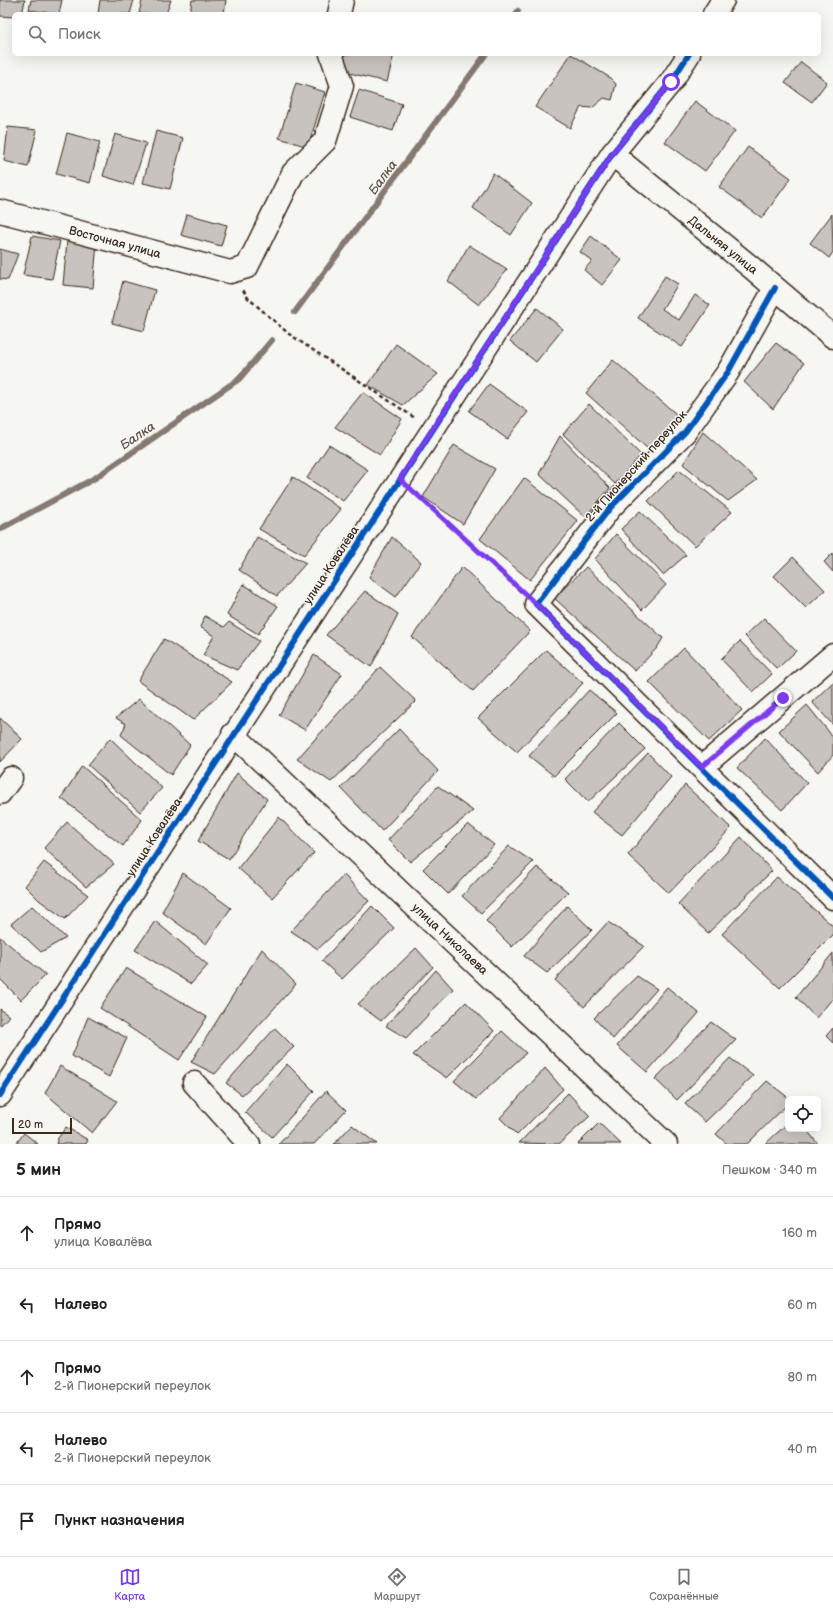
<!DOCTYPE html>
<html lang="ru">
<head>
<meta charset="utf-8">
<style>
	body { margin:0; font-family:"Balsamiq Sans",sans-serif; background:#f2f2f2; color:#202124 }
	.controls { position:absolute; right:12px; bottom:12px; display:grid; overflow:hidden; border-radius:6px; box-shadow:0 4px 16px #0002 }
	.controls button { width:36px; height:36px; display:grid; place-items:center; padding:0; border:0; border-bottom:1px solid #e0e0e0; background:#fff; color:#202124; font:20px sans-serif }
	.scale { position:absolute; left:12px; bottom:10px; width:60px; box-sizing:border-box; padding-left:4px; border:2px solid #3b2a1e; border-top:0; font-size:11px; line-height:14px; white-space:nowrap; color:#3b2a1e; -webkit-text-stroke:3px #f6f6f2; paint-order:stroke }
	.stop { position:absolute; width:12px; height:12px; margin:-9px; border:3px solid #7c3aed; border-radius:50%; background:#fff }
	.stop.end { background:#7c3aed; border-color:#fff; box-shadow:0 1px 4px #0008 }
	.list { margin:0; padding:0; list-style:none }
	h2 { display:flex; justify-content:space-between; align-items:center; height:52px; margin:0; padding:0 16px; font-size:17px }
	h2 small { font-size:13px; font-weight:400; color:#757577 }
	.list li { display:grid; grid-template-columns:26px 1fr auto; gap:12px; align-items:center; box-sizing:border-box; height:72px; padding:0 16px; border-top:1px solid #e0e0e0 }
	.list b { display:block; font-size:15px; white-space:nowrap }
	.list p { margin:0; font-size:13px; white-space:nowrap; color:#757577 }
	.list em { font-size:13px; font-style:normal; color:#757577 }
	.icon { flex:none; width:22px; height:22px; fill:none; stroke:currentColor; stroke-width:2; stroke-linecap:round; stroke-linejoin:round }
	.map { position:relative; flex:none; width:833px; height:1144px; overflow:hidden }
	.search { position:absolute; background:#fff; box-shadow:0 4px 16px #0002; left:12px; right:12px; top:12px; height:44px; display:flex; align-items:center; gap:10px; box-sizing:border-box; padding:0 14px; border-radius:6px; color:#757577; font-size:15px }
	.sheet { height:412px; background:#fff }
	nav { display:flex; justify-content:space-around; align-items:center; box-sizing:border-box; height:56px; border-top:1px solid #e0e0e0; background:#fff; font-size:11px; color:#757577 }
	nav a { display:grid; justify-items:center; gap:2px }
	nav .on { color:#7c3aed }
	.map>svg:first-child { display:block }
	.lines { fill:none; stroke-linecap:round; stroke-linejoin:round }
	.stream { stroke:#857a71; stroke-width:6 }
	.building { fill:#c8c3be; stroke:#3b2a1e }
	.minor-casing { stroke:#3b2a1e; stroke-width:25 }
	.path { stroke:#3b2a1e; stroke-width:2.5; stroke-dasharray:4 3; stroke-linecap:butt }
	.minor { stroke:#f6f6f2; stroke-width:22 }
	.cycleway-casing { stroke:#f6f6f2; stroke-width:8 }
	.cycleway { stroke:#0057b8; stroke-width:6 }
	.route { stroke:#7c3aed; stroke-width:5 }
	.labels { text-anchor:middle; stroke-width:3; stroke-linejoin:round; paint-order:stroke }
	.street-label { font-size:12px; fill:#3b2a1e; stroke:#f6f6f2 }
	.water-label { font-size:13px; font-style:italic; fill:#605248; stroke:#f6f6f2 }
</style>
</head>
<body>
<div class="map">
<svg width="833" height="1144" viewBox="0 0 833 1144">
	<rect width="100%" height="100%" fill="#f6f6f2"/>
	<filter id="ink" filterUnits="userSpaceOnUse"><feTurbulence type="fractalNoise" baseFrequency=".025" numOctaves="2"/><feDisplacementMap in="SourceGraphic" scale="8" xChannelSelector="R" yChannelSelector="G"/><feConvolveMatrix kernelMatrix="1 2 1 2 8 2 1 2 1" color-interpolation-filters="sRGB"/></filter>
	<g filter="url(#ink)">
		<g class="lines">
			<path class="stream" d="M516 14 518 11
				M295 312 486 54
				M0 529 95 478 239 379 272 340"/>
		</g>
		<path class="building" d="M0 0H25L22 14H14V17L0 16Z
			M31 0H62L59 14 29 10Z
			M100 0H134L130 14H98Z
			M142 0H171L166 14H139Z
			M192 0H226L224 14H190Z
			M345 54H394L387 82 341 71Z
			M571 54 609 77 616 84 612 100 604 98 592 108 581 107 570 128 535 107Z
			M801 62 827 82 812 102 785 83Z
			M296 83 325 92 308 147 279 138Z
			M359 90 402 104 393 131 350 117Z
			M695 101 735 131 705 171 665 142Z
			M8 127 37 130 28 167 4 161Z
			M156 131 183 138 170 189 143 183Z
			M67 133 100 142 90 183 56 174Z
			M115 134 146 143 133 185 103 176Z
			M748 147 791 178 762 218 719 187Z
			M493 173 532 203 511 235 473 208Z
			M187 214 227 225 221 246 181 235Z
			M832 214 833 252 829 258 810 243Z
			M32 236 60 241 52 279 23 275Z
			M591 236 622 260 602 285 584 270 592 261 580 252Z
			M67 241 97 243 93 288 63 285Z
			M469 245 507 269 479 305 448 281Z
			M0 249 18 254 8 280 0 279Z
			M665 276 678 284 662 309 679 320 695 295 710 305 682 347 638 318Z
			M123 281 155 290 144 331 112 323Z
			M537 308 563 329 536 362 510 341Z
			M776 343 804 363 773 409 744 382Z
			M396 344 438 374 403 405 368 385Z
			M613 360 682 419 648 449 586 393Z
			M489 384 528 412 507 439 469 411Z
			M363 392 402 419 380 455 335 427Z
			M589 404 641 455 615 484 563 434Z
			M703 432 757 480 728 501 683 464Z
			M560 436 610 488 585 517 539 474Z
			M329 445 368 470 343 501 307 478Z
			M454 445 495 469 463 524 423 497Z
			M679 470 732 512 695 546 648 501Z
			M293 477 341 509 304 555 259 529Z
			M524 478 578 521 530 580 480 539Z
			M640 511 686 555 663 575 621 529Z
			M616 534 666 585 642 610 595 559Z
			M257 537 306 563 277 596 239 570Z
			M392 537 421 562 396 597 369 577Z
			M833 553V572L824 562Z
			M793 557 825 590 806 608 774 576Z
			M462 567 530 631 473 691 412 637Z
			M586 567 663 638 657 648 635 671 554 598Z
			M243 584 278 606 258 634 227 615Z
			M365 591 398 614 371 667 326 635Z
			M205 616 224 627 229 622 259 641 237 670 203 655 214 636 200 627Z
			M764 618 796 651 777 669 745 636Z
			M164 639 232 682 193 720 138 681Z
			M740 641 772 674 753 692 721 659Z
			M684 648 742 710 709 741 649 682Z
			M546 650 583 683 517 752 478 718Z
			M314 655 342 674 305 730 279 715Z
			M380 667 416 701 331 782 297 759Z
			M833 682V725L812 702Z
			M589 690 617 713 554 776 529 756Z
			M139 699 190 745 171 775 121 735 126 724 116 718Z
			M807 705 833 737V755L818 772 779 731Z
			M0 718 22 739 0 762Z
			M619 723 645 749 588 802 565 779Z
			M399 729 438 771 382 831 341 788Z
			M110 738 162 788 140 812 88 765Z
			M765 738 807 783 782 810 737 768Z
			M648 753 671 777 622 835 592 812Z
			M82 766 142 820 123 846 61 798Z
			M237 773 267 799 229 859 198 841Z
			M685 785 731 828 669 893 628 855Z
			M438 786 473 811 410 862 388 840Z
			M279 817 314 853 272 898 238 868Z
			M67 822 114 864 86 887 44 848Z
			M468 824 494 845 448 894 423 869Z
			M741 837 772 871 708 933 678 904Z
			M509 846 533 862 481 913 462 896Z
			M44 862 88 895 65 919 39 900 25 886Z
			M537 867 568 892 512 947 486 921Z
			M183 873 231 908 206 944 162 912Z
			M344 875 369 901 318 949 291 931Z
			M777 877 833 926V935L780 988 722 934Z
			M32 906 66 938 41 952 11 924Z
			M372 906 394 928 342 979 322 961Z
			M567 906 592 930 547 973 524 956Z
			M155 921 208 965 191 984 135 950Z
			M608 922 644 946 584 1007 555 980Z
			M0 937 46 975 21 1000 0 979Z
			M416 948 433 967 381 1021 358 1004Z
			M262 949 296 984 215 1074 191 1062Z
			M833 953V998L816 1018 796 997Z
			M126 968 207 1017 179 1060 100 1008Z
			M436 970 453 989 406 1038 386 1026Z
			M637 976 657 989 613 1039 594 1018Z
			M667 987 699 1013 647 1072 617 1046Z
			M466 1002 494 1031 447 1078 413 1055Z
			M0 1009 9 1016 0 1026Z
			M88 1017 127 1038 109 1077 72 1056Z
			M711 1022 736 1040 677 1100 655 1079Z
			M275 1028 294 1047 242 1095 226 1083Z
			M833 1028V1043L826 1036Z
			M502 1031 526 1053 476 1099 454 1081Z
			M730 1058 753 1076 705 1122 685 1104Z
			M287 1064 314 1091 272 1137 245 1112Z
			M60 1066 117 1101 92 1133 45 1093Z
			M545 1068 563 1089 517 1135 500 1118Z
			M767 1081 790 1099H788V1104L747 1144H727L716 1134Z
			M326 1091 346 1110 314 1144H279Z
			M568 1093 590 1116 559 1144 519 1143Z
			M599 1123 621 1144H578Z
			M788 1123V1129H806L818 1144H765Z
			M352 1125 377 1144H334Z
			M66 1127 88 1140 86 1144H56L58 1138Z
			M24 1133 38 1144H16Z"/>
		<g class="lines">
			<defs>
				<path id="minor" d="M339 14 342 0
					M714 14 723 0
					M612 154 752 268 833 337
					M0 211 230 272 247 267 293 173 325 141 342 86 331 54
					M775 288 728 372 685 432 610 508 536 604 833 898
					M233 734 666 1144
					M702 767 833 655
					M0 793 11 778
					M194 1083 249 1144
					M0 1095 612 154 671 82 689 54"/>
			</defs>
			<use href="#minor" class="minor-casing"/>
			<path class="path" d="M243 290 248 298 289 334 415 418
				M416 493 521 591"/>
			<use href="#minor" class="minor"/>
			<defs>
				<path id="cycleway" d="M775 288 728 372 685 432 610 508 536 604 833 898
					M0 1095 612 154 671 82 689 54"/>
			</defs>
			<use href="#cycleway" class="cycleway-casing"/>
			<use href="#cycleway" class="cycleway"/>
		</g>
	</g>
	<g class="lines" filter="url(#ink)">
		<path class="route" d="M671 82 612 154 400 479 536 604 702 767 783 698"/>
	</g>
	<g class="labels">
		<g class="street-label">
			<text transform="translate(115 242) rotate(15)" y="4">Восточная улица</text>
			<text transform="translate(723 245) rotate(39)" y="4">Дальняя улица</text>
			<text transform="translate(636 466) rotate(-48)" y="4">2-й Пионерский переулок</text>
			<text transform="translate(331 565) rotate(-57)" y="4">улица Ковалёва</text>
			<text transform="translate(154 837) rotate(-57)" y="4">улица Ковалёва</text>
			<text transform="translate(450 939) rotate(43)" y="4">улица Николаева</text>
		</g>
		<g class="water-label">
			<text transform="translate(382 177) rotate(-54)" y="5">Балка</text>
			<text transform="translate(137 435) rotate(-34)" y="5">Балка</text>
		</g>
	</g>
</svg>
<div class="controls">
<button><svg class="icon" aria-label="locate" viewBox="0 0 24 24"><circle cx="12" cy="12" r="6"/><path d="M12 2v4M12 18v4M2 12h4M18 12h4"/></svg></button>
</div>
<div class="scale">20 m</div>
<div class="stop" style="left:671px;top:82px"></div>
<div class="stop end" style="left:783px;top:698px"></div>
<div class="search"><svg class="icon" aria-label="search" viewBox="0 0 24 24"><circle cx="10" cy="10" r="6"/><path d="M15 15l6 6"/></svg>Поиск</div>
</div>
<section class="sheet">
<h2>5 мин<small>Пешком · 340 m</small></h2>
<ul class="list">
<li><svg class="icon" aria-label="ahead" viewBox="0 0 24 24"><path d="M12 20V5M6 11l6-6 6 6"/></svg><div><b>Прямо</b><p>улица Ковалёва</p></div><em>160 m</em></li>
<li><svg class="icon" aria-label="left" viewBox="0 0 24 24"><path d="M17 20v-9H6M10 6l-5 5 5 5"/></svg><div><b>Налево</b></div><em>60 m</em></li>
<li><svg class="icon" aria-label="ahead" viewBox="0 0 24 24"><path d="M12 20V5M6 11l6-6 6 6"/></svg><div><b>Прямо</b><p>2-й Пионерский переулок</p></div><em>80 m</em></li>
<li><svg class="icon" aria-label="left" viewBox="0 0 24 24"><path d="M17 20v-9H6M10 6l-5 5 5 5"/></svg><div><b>Налево</b><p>2-й Пионерский переулок</p></div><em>40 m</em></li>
<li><svg class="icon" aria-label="arrive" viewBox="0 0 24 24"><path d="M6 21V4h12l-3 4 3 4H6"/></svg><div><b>Пункт назначения</b></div></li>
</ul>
</section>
<nav>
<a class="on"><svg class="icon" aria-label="map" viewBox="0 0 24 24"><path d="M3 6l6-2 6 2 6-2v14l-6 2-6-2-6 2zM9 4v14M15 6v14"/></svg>Карта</a>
<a><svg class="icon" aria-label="directions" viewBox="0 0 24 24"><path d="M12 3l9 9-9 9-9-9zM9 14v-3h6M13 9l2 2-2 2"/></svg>Маршрут</a>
<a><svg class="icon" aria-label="saved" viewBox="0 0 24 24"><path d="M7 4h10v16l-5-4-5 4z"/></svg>Сохранённые</a>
</nav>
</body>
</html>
